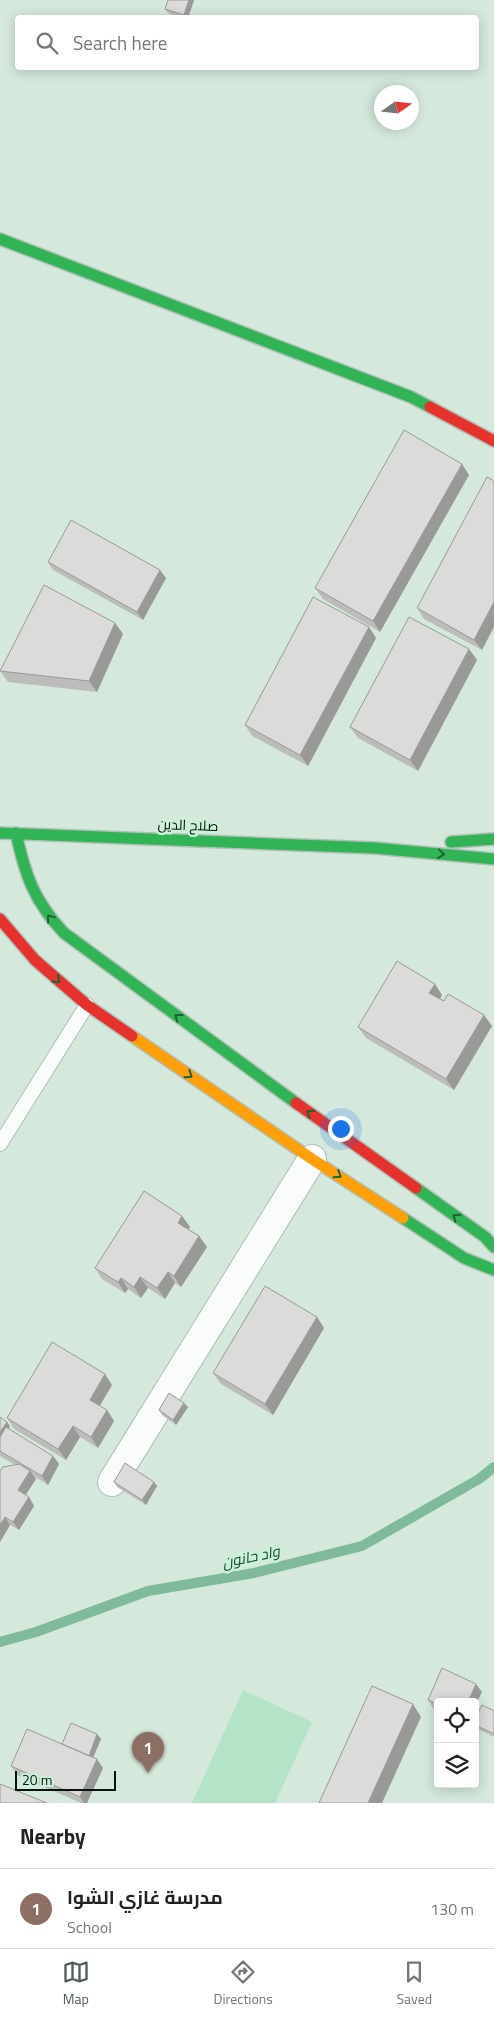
<!DOCTYPE html>
<html lang="en">
<head>
<meta charset="utf-8">
<style>
	body { margin:0; font-family:"Titillium Web",Cairo,sans-serif; background:#f2f2f2; color:#222 }
	.controls { position:absolute; right:15px; bottom:15px; display:grid; overflow:hidden; border-radius:5px; box-shadow:0 2px 12px #0003 }
	.controls button { width:45px; height:45px; display:grid; place-items:center; padding:0; border:0; border-bottom:1px solid #e0e0e0; background:#fff; color:#222; font:25px sans-serif }
	.compass { position:absolute; left:374px; top:85px; width:45px; height:45px; border-radius:50%; background:#fff; box-shadow:0 2px 12px #0003; rotate:76deg }
	.scale { position:absolute; left:15px; bottom:12px; width:101px; box-sizing:border-box; padding-left:5px; border:2px solid #07140d; border-top:0; font-size:14px; line-height:18px; white-space:nowrap; color:#07140d; -webkit-text-stroke:4px #ccf0da; paint-order:stroke }
	.you { position:absolute; left:340px; top:1128px; width:18px; height:18px; margin:-12px; border:4px solid #fff; border-radius:50%; background:#1a73e8; box-shadow:0 0 0 8px #1a73e833 }
	.badge { display:grid; place-items:center; width:32px; height:32px; border-radius:50%; background:#4f5e55; color:#fff; font-size:16px; font-weight:700 }
	.pin { position:absolute; translate:-50% -41px; filter:drop-shadow(0 1px 2px #0008) }
	.pin::after { content:''; position:absolute; top:26px; width:18px; height:15px; background:inherit; clip-path:polygon(0 0,100% 0,50% 100%) }
	.list { margin:0; padding:0; list-style:none }
	h2 { display:flex; justify-content:space-between; align-items:center; height:65px; margin:0; padding:0 20px; font-size:21px }
	h2 small { font-size:16px; font-weight:400; color:#767676 }
	.list li { display:grid; grid-template-columns:32px 1fr auto; gap:15px; align-items:center; box-sizing:border-box; height:80px; padding:0 20px; border-top:1px solid #e0e0e0 }
	.list b { display:block; font-size:19px; white-space:nowrap }
	.list p { margin:0; font-size:16px; white-space:nowrap; color:#767676 }
	.list em { font-size:16px; font-style:normal; color:#767676 }
	.icon { flex:none; width:28px; height:28px; fill:none; stroke:currentColor; stroke-width:2; stroke-linecap:round; stroke-linejoin:round }
	.map { position:relative; flex:none; width:494px; height:1803px; overflow:hidden }
	.search { position:absolute; background:#fff; box-shadow:0 2px 12px #0003; left:15px; right:15px; top:15px; height:55px; display:flex; align-items:center; gap:12px; box-sizing:border-box; padding:0 18px; border-radius:5px; color:#767676; font-size:19px }
	.sheet { height:145px; background:#fff }
	nav { display:flex; justify-content:space-around; align-items:center; box-sizing:border-box; height:70px; border-top:1px solid #e0e0e0; background:#fff; font-size:14px; color:#767676 }
	nav a { display:grid; justify-items:center; gap:2px }
	nav .on { color:#4f5e55 }
	.map>svg:first-child { display:block }
	.green { fill:#b3e4c8 }
	.lines { fill:none; stroke-linecap:round; stroke-linejoin:round }
	.stream { stroke:#7fba9b; stroke-width:10 }
	.lane-casing { stroke:#b0c0b7; stroke-width:16 }
	.street-casing { stroke:#b0c0b7; stroke-width:30 }
	.fast-casing { stroke:#b0c0b7; stroke-width:14 }
	.slow-casing { stroke:#b0c0b7; stroke-width:14 }
	.jam-casing { stroke:#b0c0b7; stroke-width:14 }
	.lane { stroke:#f9fcfa; stroke-width:14 }
	.street { stroke:#f9fcfa; stroke-width:28 }
	.fast { stroke:#30b455; stroke-width:11 }
	.slow { stroke:#ff9f0a; stroke-width:11 }
	.jam { stroke:#e5322d; stroke-width:11 }
	.wall { fill:#bcbdbb }
	.shaded-wall { fill:#999a98 }
	.building { fill:#dbdcd9; stroke:#999a98 }
	.oneway { stroke:#1c6431 }
	.labels { text-anchor:middle; stroke-width:5; stroke-linejoin:round; paint-order:stroke }
	.street-label { font-size:14px; fill:#07140d; stroke:#ccf0da }
	.water-label { font-size:15px; font-style:italic; fill:#134f34; stroke:#ccf0da }
</style>
</head>
<body>
<div class="map">
<svg width="494" height="1803" viewBox="0 0 494 1803">
	<rect width="100%" height="100%" fill="#d4e8dc"/>
	<path class="green" d="M243 1690 312 1722 275 1803H192Z"/>
	<g class="lines">
		<path class="stream" d="M0 1642 36 1632 148 1591 254 1573 362 1546 479 1479 494 1467"/>
		<defs>
			<path id="lane" d="M0 1144 87 1005"/>
			<path id="street" d="M112 1482 312 1159"/>
			<path id="fast" d="M0 239 411 397 430 407
				M0 833 375 848 494 859
				M16 833C25 875 34 901 64 933L296 1103
				M451 842 494 839
				M416 1188 485 1237 494 1247
				M403 1218 464 1258 494 1270"/>
			<path id="slow" d="M132 1036 312 1159 403 1218"/>
			<path id="jam" d="M430 407 494 441
				M0 919 35 960 87 1005 132 1036
				M296 1103 416 1188"/>
		</defs>
		<use href="#lane" class="lane-casing"/>
		<use href="#street" class="street-casing"/>
		<use href="#fast" class="fast-casing"/>
		<use href="#slow" class="slow-casing"/>
		<use href="#jam" class="jam-casing"/>
		<use href="#lane" class="lane"/>
		<use href="#street" class="street"/>
		<use href="#fast" class="fast"/>
		<use href="#slow" class="slow"/>
		<use href="#jam" class="jam"/>
	</g>
	<path class="wall" d="M194 0 188 18H180L168 13 165 9Z
		M469 475 380 632 323 599 315 588Z
		M494 481 482 650 424 619 417 608Z
		M48 562 166 578 143 620 53 570Z
		M115 623 123 634 97 692 8 682 0 671Z
		M369 627 376 638 308 766 252 736 245 725Z
		M469 649 477 660 418 771 358 738 350 727Z
		M442 995 440 999 492 1026 454 1090 366 1038 358 1027Z
		M182 1216 190 1227 188 1229 199 1236 207 1247 181 1287 175 1283 165 1299 148 1288 141 1298 128 1289 125 1293 102 1279 95 1268Z
		M317 1317 324 1328 273 1415 221 1384 213 1373Z
		M112 1385 100 1406 107 1410 114 1421 98 1448 80 1437 66 1460 14 1429 7 1418Z
		M188 1407 176 1425 162 1415 159 1410Z
		M0 1417 10 1426 9 1429 53 1456 59 1464 48 1485 34 1476 36 1479 25 1495 29 1497 34 1506 19 1530 10 1525 0 1542V1471L15 1465 0 1456Z
		M114 1482H154L157 1486 146 1505 117 1487Z
		M482 1692 438 1702V1710L433 1708 428 1700Z
		M494 1711V1737L476 1728 475 1727V1719Z
		M97 1734 101 1739 93 1758 103 1768 87 1803H81L17 1775 11 1766Z"/>
	<path class="shaded-wall" d="M189 0H194L188 18H185L184 15Z
		M462 464 469 475 380 632 373 621Z
		M160 570 166 578 143 620 137 612Z
		M494 602V627L482 650 474 640Z
		M115 623 123 634 97 692 89 681Z
		M369 627 376 638 308 766 300 755Z
		M469 649 477 660 418 771 410 760Z
		M435 984 442 995 437 1004 429 993Z
		M484 1015 492 1026 454 1090 446 1079Z
		M182 1216 190 1227 185 1234 178 1223Z
		M199 1236 207 1247 181 1287 174 1276Z
		M168 1272 175 1283 165 1299 157 1288Z
		M140 1277 148 1288 141 1298 134 1287Z
		M121 1278 128 1289 125 1293 118 1282Z
		M317 1317 324 1328 273 1415 265 1404Z
		M105 1374 112 1385 97 1410 90 1400Z
		M184 1403 188 1407 176 1425 173 1420Z
		M107 1410 114 1421 98 1448 91 1437Z
		M7 1422 10 1426 0 1442V1432Z
		M73 1426 80 1437 66 1460 58 1449Z
		M53 1456 59 1464 48 1485 42 1476Z
		M30 1471 36 1479 23 1499 18 1490Z
		M154 1482 157 1486 146 1505 142 1500Z
		M29 1497 34 1506 19 1530 13 1522Z
		M5 1517 10 1525 0 1542V1525Z
		M476 1684 482 1692 475 1706V1702H468Z
		M413 1704 421 1717 382 1803H368Z
		M97 1734 101 1739 92 1760 89 1756Z
		M97 1759 103 1768 87 1803H84L80 1797Z"/>
	<path class="building" d="M168 0H189L184 15 165 9Z
		M404 430 462 464 373 621 315 588Z
		M487 477 494 481V602L474 640 417 608Z
		M71 520 160 570 137 612 48 562Z
		M44 585 115 623 89 681 0 671Z
		M313 597 369 627 300 755 245 725Z
		M409 617 469 649 410 760 350 727Z
		M397 961 435 984 429 993 444 1001 448 994 484 1015 446 1079 358 1027Z
		M144 1191 182 1216 178 1223 199 1236 174 1276 168 1272 157 1288 140 1277 134 1287 121 1278 118 1282 95 1268Z
		M265 1286 317 1317 265 1404 213 1373Z
		M52 1342 105 1374 90 1400 107 1410 91 1437 73 1426 58 1449 7 1418Z
		M169 1393 184 1403 173 1420 159 1410Z
		M0 1417 7 1422 0 1432Z
		M6 1427 53 1456 42 1476 0 1451V1437Z
		M125 1463 154 1482 142 1500 114 1482Z
		M19 1464 30 1471 18 1490 29 1497 13 1522 5 1517 0 1525V1471L3 1467Z
		M442 1668 476 1684 468 1702H438V1704L428 1700Z
		M372 1686 413 1704 368 1803H319Z
		M482 1705 494 1711V1734L475 1725V1719Z
		M71 1723 97 1734 89 1756 62 1744Z
		M27 1729 97 1759 80 1797 11 1766Z
		M0 1784 47 1803H0Z"/>
	<defs><path id="oneway-chevron" d="M-2-3.5L2.5 0L-2 3.5" fill="none" stroke-width="1.6" stroke-linecap="round" stroke-linejoin="round" transform="scale(1.25)"/></defs>
	<g class="oneway">
		<use href="#oneway-chevron" transform="translate(441 854) rotate(6)"/>
		<use href="#oneway-chevron" transform="translate(50 918) rotate(-127)"/>
		<use href="#oneway-chevron" transform="translate(57 980) rotate(41)"/>
		<use href="#oneway-chevron" transform="translate(178 1017) rotate(-143)"/>
		<use href="#oneway-chevron" transform="translate(189 1075) rotate(34)"/>
		<use href="#oneway-chevron" transform="translate(310 1113) rotate(-145)"/>
		<use href="#oneway-chevron" transform="translate(338 1175) rotate(33)"/>
		<use href="#oneway-chevron" transform="translate(456 1217) rotate(-145)"/>
	</g>
	<g class="labels">
		<g class="street-label">
			<text transform="translate(188 825) rotate(2)" y="5">صلاح الدين</text>
		</g>
		<g class="water-label">
			<text transform="translate(251 1557) rotate(-12)" y="5">واد حانون</text>
		</g>
	</g>
</svg>
<div class="controls">
<button><svg class="icon" aria-label="locate" viewBox="0 0 24 24"><circle cx="12" cy="12" r="6"/><path d="M12 2v4M12 18v4M2 12h4M18 12h4"/></svg></button>
<button><svg class="icon" aria-label="layers" viewBox="0 0 24 24"><path d="M12 4l9 5-9 5-9-5zM3 14l9 5 9-5"/></svg></button>
</div>
<svg class="compass" viewBox="-18 -18 36 36"><path d="M0-13l5 13h-10z" fill="#e53935"/><path d="M0 13l5-13h-10z" fill="#767676"/></svg>
<div class="scale">20 m</div>
<div class="you"></div>
<div class="pin badge" style="left:148px;top:1773px;background:#8d6e63">1</div>
<div class="search"><svg class="icon" aria-label="search" viewBox="0 0 24 24"><circle cx="10" cy="10" r="6"/><path d="M15 15l6 6"/></svg>Search here</div>
</div>
<section class="sheet">
<h2>Nearby<small></small></h2>
<ul class="list">
<li><span class="badge" style="background:#8d6e63">1</span><div><b>مدرسة غازي الشوا</b><p>School</p></div><em>130 m</em></li>
</ul>
</section>
<nav>
<a class="on"><svg class="icon" aria-label="map" viewBox="0 0 24 24"><path d="M3 6l6-2 6 2 6-2v14l-6 2-6-2-6 2zM9 4v14M15 6v14"/></svg>Map</a>
<a><svg class="icon" aria-label="directions" viewBox="0 0 24 24"><path d="M12 3l9 9-9 9-9-9zM9 14v-3h6M13 9l2 2-2 2"/></svg>Directions</a>
<a><svg class="icon" aria-label="saved" viewBox="0 0 24 24"><path d="M7 4h10v16l-5-4-5 4z"/></svg>Saved</a>
</nav>
</body>
</html>
